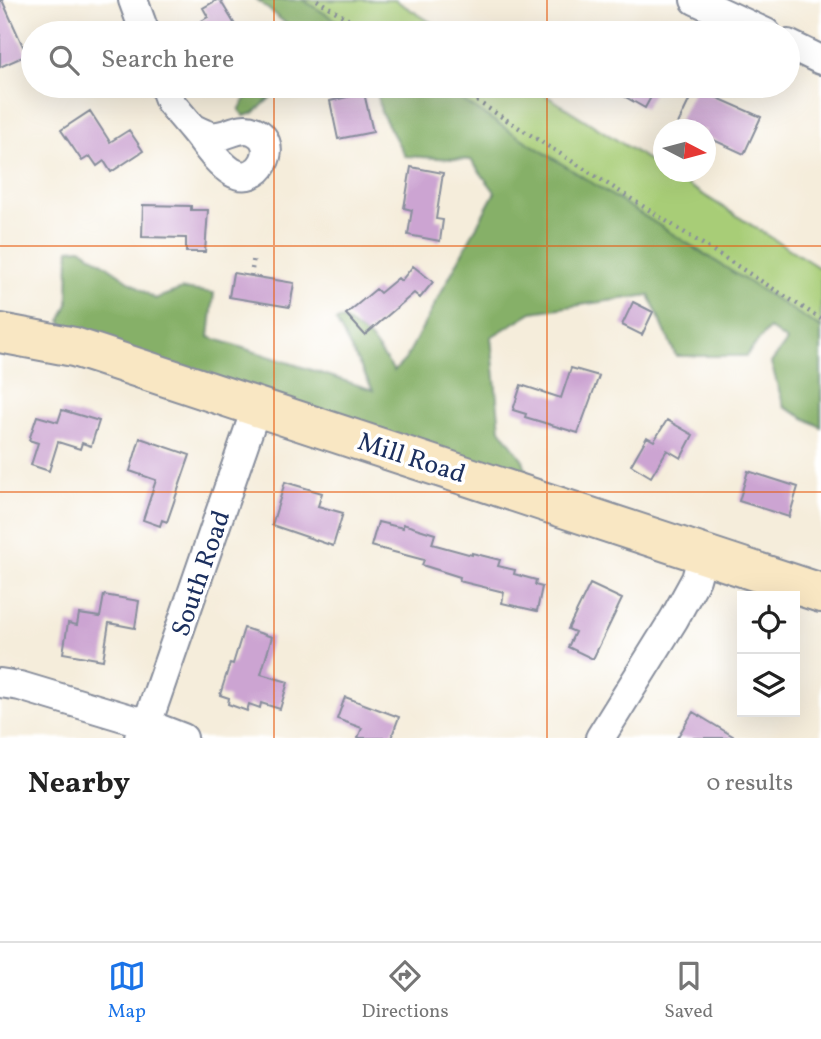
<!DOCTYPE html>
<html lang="en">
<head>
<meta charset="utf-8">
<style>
	body { margin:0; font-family:Vollkorn,serif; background:#f2f2f2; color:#222 }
	.controls { position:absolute; right:21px; bottom:21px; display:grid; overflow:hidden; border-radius:0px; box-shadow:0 7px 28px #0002 }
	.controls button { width:63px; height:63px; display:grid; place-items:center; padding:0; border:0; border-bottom:2px solid #e0e0e0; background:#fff; color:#222; font:35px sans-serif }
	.compass { position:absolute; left:653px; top:119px; width:63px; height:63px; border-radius:50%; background:#fff; box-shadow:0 7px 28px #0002; rotate:96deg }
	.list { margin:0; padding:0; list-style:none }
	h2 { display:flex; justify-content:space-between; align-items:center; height:91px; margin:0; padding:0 28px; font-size:30px }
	h2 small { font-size:23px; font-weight:400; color:#767676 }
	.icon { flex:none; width:38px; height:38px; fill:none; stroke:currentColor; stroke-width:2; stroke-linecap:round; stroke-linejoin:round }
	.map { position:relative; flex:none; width:821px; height:738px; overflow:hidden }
	.search { position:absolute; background:#fff; box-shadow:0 7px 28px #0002; left:21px; right:21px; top:21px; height:77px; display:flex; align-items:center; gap:18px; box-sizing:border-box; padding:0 24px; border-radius:38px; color:#767676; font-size:26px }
	.sheet { height:203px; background:#fff }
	nav { display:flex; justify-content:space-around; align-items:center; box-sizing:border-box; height:98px; border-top:2px solid #e0e0e0; background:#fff; font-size:19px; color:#767676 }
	nav a { display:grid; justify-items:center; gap:4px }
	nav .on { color:#1a73e8 }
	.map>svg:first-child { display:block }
	.green { fill:#a8cd77; stroke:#627e6a; stroke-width:2 }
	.forest { fill:#86b068; stroke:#507063; stroke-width:2 }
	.building { fill:#cca4d2 }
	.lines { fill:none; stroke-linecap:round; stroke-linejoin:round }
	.street-casing { stroke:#888e9c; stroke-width:32 }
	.secondary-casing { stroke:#888e9c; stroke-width:42 }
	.path { stroke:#888e9c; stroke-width:4.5; stroke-dasharray:2 5; stroke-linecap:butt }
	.street { stroke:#fff; stroke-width:28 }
	.secondary { stroke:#f9e7c3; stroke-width:38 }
	.grid { fill:none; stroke:#e8590c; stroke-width:2; stroke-opacity:0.55 }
	.labels { text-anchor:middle; stroke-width:7; stroke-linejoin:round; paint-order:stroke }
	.street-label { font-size:26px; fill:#1b2f5e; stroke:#fff }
</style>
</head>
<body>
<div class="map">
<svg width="821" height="738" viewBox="0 0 821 738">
	<rect width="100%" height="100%" fill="#fff"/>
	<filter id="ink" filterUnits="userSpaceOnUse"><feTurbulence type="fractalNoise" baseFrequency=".0143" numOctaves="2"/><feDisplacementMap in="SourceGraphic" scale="14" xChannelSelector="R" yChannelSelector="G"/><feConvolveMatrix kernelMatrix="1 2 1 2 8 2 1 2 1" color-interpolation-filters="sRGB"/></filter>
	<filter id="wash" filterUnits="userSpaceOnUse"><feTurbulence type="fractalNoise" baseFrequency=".00686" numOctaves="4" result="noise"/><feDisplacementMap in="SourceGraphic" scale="28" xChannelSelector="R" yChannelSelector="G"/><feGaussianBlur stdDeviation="1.57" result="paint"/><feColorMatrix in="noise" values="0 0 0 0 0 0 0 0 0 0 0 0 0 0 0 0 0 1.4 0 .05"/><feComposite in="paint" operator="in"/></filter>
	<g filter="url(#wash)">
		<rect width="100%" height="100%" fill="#f5eddb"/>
		<path class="green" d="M293 0H395L448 33H347Z
			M432 86H531L821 269V331Z"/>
		<path class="forest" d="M257 0H303L356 33H286L290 27Z
			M254 86H283L254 113 244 116 239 110Z
			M376 86H439L821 328V427L784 407 771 363 787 341 769 328 746 356H676L649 295 532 312 491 337 500 429 523 460 530 483 66 333 61 320 68 304 69 249 81 248 155 299 182 289 214 293 209 337 373 390 336 321 343 319 370 338 394 371 405 360 495 192 471 160 405 156 381 112Z"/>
		<g id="blocks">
			<path class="building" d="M0 0H2L27 55 0 67Z
				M217 0H220L240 33H181L208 17 203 8Z
				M606 86H657L645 108Z
				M695 88 761 117 744 154 705 136V130H675Z
				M364 93 373 132 338 139 330 101Z
				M90 111 110 142 129 130 143 151 111 172 104 161 97 166 90 156 82 161 61 130Z
				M411 167 443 173 436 219 443 220 440 241 408 235 412 210 404 208Z
				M143 205 191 206V210H208L205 252H186V238L142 237Z
				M413 266 433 282 420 298 414 293 365 335 346 314 376 289 380 293 398 278 401 281Z
				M233 273 294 283 290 307 229 297Z
				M633 302 653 312 642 335 622 325Z
				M571 368 599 376 578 433 525 417 526 414 513 410 521 385 561 398Z
				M62 410 99 421 91 446 82 443 80 449 58 442 49 471 31 465 38 443 29 440 37 416 58 422Z
				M667 420 693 435 681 458 667 450 651 477 631 465 647 437 654 441Z
				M140 438 190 455 167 522 162 520 160 526 143 520 156 480 130 471Z
				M748 471 798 487 789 517 739 501Z
				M285 482 322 493 318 506 343 513 333 546 272 525Z
				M378 522 403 528V524L435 534 432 544 472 555V553L500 560 498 566 515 570 514 574 536 580 535 585 542 587 537 611 502 603 504 592 459 581 460 577 422 565 424 560 371 546Z
				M590 584 622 599 593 659 568 647 575 632 568 629Z
				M104 595 139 601 135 628 109 623 103 660 63 653 68 623 77 625 79 614 100 617Z
				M244 628 272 637 261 674 288 682 280 709 261 703 260 708 249 704 247 711 228 704 229 698 220 695 230 663 233 664Z
				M345 697 399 717 391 738H358L362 728 337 719Z
				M693 712 736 738H677Z"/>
		</g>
	</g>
	<g filter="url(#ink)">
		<use href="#blocks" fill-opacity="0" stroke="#888e9c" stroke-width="2"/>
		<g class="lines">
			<defs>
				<path id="street" d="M133 0 145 33
					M695 0 766 33
					M788 44 821 60
					M164 86 170 102 192 128
					M192 128C198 131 205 135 212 136 227 138 239 124 254 131 282 144 259 188 232 172 216 162 204 142 192 128Z
					M0 683 20 686 147 724 183 738
					M139 738 147 724 257 406
					M600 738 674 619 696 579 703 554"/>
				<path id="secondary" d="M0 333 74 347 99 355 821 593"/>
			</defs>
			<use href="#street" class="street-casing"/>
			<use href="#secondary" class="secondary-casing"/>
			<path class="path" d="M317 0 370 33
				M453 86 821 319
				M251 276 254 256"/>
			<use href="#street" class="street"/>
			<use href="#secondary" class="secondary"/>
		</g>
	</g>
	<path class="grid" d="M274 0V33M547 0V33M274 86V738M547 86V738M0 246H821M0 492H821"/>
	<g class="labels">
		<g class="street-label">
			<text transform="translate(412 457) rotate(18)" y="9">Mill Road</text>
			<text transform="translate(200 573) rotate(-71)" y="9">South Road</text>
		</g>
	</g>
</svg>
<div class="controls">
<button><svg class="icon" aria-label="locate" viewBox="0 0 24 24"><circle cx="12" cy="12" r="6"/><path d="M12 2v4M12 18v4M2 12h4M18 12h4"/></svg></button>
<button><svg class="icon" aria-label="layers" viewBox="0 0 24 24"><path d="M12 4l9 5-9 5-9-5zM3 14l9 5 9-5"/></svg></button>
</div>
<svg class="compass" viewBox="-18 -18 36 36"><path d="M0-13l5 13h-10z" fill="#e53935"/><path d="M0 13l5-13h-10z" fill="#767676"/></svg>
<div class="search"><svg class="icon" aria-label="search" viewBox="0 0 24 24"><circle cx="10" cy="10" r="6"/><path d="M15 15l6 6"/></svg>Search here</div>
</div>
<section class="sheet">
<h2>Nearby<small>0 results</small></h2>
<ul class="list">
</ul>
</section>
<nav>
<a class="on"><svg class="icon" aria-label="map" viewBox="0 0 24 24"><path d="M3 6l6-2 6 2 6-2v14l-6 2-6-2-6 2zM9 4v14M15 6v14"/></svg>Map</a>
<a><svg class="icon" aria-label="directions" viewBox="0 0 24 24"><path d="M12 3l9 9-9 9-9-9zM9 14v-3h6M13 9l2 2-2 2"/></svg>Directions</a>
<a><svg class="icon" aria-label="saved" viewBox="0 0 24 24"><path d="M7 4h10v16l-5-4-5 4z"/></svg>Saved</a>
</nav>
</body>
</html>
